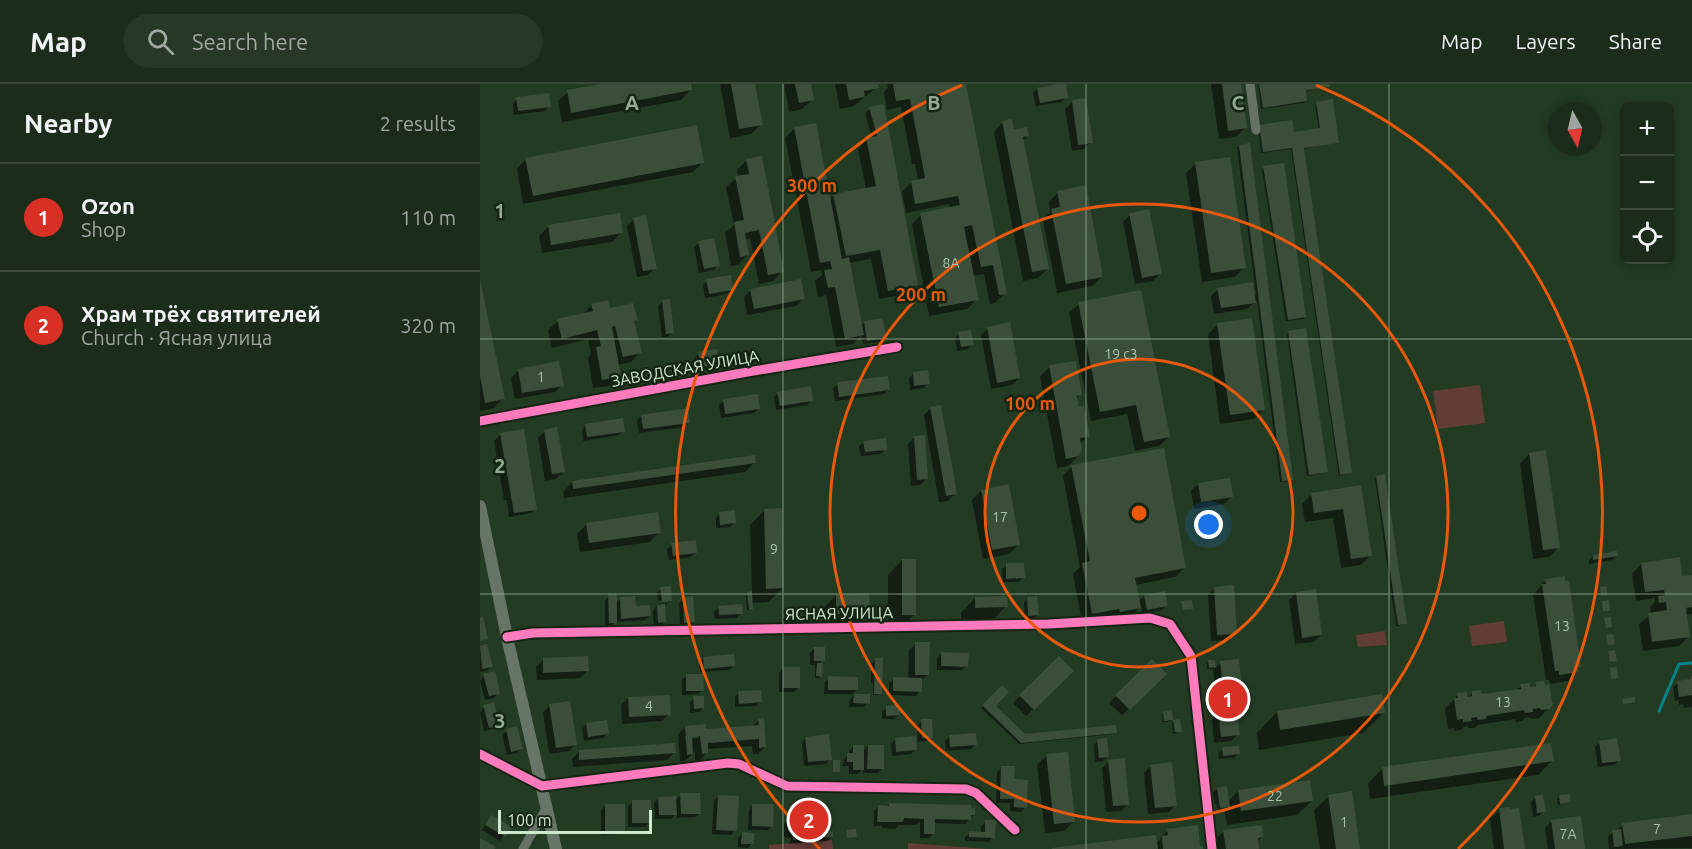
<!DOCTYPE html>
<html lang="en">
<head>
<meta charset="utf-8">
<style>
	body { margin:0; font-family:Ubuntu,sans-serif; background:#283827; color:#f1f3f6 }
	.controls { position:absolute; right:18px; top:18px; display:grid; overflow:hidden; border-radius:9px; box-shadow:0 3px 9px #0003 }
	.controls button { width:54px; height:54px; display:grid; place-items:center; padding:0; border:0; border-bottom:2px solid #394839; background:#1b2c1a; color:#f1f3f6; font:30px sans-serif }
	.compass { position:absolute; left:1068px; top:18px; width:54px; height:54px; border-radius:50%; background:#1b2c1a; box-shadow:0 3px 9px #0003; rotate:172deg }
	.scale { position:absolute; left:18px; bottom:15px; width:154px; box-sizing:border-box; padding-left:6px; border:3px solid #d0e8ce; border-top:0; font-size:16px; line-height:21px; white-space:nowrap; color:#d0e8ce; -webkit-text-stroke:4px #142613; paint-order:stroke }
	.you { position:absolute; left:729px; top:441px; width:21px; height:21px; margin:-15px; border:4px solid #fff; border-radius:50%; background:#1a73e8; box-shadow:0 0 0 9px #1a73e833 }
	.badge { display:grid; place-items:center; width:39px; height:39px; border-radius:50%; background:#d93025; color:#fff; font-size:20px; font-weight:700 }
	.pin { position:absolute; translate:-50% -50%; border:3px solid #fff; box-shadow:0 2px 6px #0006 }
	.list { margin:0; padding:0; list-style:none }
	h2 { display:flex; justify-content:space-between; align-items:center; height:78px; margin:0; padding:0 24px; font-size:26px }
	h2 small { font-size:20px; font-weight:400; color:#a0a7a2 }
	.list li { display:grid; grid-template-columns:39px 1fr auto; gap:18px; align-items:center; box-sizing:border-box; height:108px; padding:0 24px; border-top:2px solid #394839 }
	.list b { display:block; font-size:22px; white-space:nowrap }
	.list p { margin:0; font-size:20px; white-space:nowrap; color:#a0a7a2 }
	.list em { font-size:20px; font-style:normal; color:#a0a7a2 }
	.icon { flex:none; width:33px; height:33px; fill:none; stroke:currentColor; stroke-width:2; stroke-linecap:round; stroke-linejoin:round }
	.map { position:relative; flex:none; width:1212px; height:765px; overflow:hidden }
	header { display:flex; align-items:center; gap:36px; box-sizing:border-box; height:84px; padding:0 30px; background:#1b2c1a; border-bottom:2px solid #394839 }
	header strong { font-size:28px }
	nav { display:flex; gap:33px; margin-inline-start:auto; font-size:21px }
	.search { width:420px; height:54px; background:#283827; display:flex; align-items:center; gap:15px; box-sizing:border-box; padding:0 21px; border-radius:33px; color:#a0a7a2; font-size:22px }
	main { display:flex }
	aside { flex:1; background:#1b2c1a }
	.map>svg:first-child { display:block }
	.green { fill:#623c37 }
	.shadow { fill:#0007; fill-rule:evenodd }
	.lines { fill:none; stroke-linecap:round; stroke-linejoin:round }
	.stream { stroke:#058389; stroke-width:3 }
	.building { fill:#3a4e39 }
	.street { stroke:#677266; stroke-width:9 }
	.secondary { stroke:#667565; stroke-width:12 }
	.cycleway-casing { stroke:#142613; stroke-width:13 }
	.cycleway { stroke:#fd7abc; stroke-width:9 }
	.grid { fill:none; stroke:#94ab92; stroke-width:1.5; stroke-opacity:0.55 }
	.ring { fill:none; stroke:#e8590c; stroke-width:3 }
	.labels { text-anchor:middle; stroke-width:5; stroke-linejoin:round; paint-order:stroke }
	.number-label { font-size:14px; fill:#aac2a9 }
	.street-label { font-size:16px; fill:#d0e8ce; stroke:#142613 }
	.grid-label { font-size:20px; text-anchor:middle; font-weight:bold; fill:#94ab92; stroke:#142613; stroke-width:5; stroke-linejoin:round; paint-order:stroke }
	.centre { fill:#e8590c; stroke:#142613; stroke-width:3 }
	.ring-label { font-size:18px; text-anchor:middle; font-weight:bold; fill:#e8590c; stroke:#142613; stroke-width:5; stroke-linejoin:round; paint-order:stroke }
</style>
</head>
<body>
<header>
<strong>Map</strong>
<div class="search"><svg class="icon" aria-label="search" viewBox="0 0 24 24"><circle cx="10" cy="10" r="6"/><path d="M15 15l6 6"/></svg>Search here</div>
<nav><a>Map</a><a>Layers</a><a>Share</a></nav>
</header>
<main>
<aside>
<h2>Nearby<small>2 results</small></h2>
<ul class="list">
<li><span class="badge">1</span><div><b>Ozon</b><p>Shop</p></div><em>110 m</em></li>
<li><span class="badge">2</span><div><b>Храм трёх святителей</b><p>Church · Ясная улица</p></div><em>320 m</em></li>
</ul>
</aside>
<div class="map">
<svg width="1212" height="765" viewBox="0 0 1212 765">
	<rect width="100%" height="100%" fill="#243b23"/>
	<path class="green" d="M1000 301 1005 339 958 345 953 307Z
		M1024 537 1027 558 992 562 989 542Z
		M905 547 907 561 878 563 876 551Z
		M352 756 353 765H289V761Z
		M428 759 507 765H428Z"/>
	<path class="shadow" d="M129 0H209L210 6 201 16 82 38 78 17 88 8Z
		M240 0H273L281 40 271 50 250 54Z
		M304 0H329L332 16 322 25 309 28Z
		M355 0H397V3L374 22 360 25Z
		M407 0H484L525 209 515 219 510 220 504 190 492 192 497 215 487 225 449 232 432 140 441 131 470 125 469 120 426 129 422 108 432 98 438 97 435 80H432L421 23 407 26 404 8 408 4Z
		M576 0H584L586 13 582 18 556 22 553 9 557 5 576 2Z
		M731 0H760L766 43 756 53 739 55Z
		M778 0H848V2L824 7 826 17 824 19 781 25Z
		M37 15 69 22 65 27 34 31 33 19Z
		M592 18 611 58 604 65 592 67 585 25Z
		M837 19 858 58 823 65 870 389 859 392 811 65 781 69 778 44 812 50 839 46 835 21Z
		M403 22 436 201 426 210 399 215 391 175 368 179 381 242 384 239 404 253 400 258 383 260 381 251 373 260 356 263 346 211 338 213 335 197 342 191 341 186 331 188 305 54 315 44 349 116 354 111 386 105 378 65 387 55 392 54 385 29 390 25Z
		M523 38 533 47 548 51 542 57 568 184 558 194 543 197 514 48Z
		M759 62 812 395 810 397 800 398 777 216 767 225 734 230 731 212 738 205 776 210 757 64Z
		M46 75 223 78 213 88 43 120 37 85Z
		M267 76 302 187 293 197 279 200 270 154 264 156 267 171 258 181 251 182 245 149 254 141 246 103 258 93 257 86Z
		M716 79 764 183 755 193 722 198 706 89Z
		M784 83 825 233 823 235 806 237 782 85Z
		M578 108 622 193 612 202 577 209 563 136 570 128 569 118Z
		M650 131 680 190 673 197 655 200 643 138Z
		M154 135 175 184 168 191 157 193 147 142Z
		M69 142 141 149 132 158 62 169 59 152Z
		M219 159 238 181 234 186 219 189 214 163Z
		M0 197 23 314 14 324 0 327Z
		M227 197 252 206 247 210 225 214 223 201Z
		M271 206 323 215 316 222 267 231 264 213Z
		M183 217 192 248 188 253H182L178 222Z
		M599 220 689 353 679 362 655 367 647 330 611 337 589 229Z
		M112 221 156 236 153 239 160 268 151 278 137 281 139 292 130 302 113 304 108 274 111 270 108 255 72 264 68 246 78 237 102 231Z
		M737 241 783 326 774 335 740 340 728 250Z
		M508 244 539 294 532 301 511 305 501 251Z
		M809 248 846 387 844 389 827 392 807 250Z
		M479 249 492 260 488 265 477 267 475 254Z
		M219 270 238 280 233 284 216 287 214 274Z
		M570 283 600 311 596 315 608 352 600 360 598 372 588 382 577 384 560 292Z
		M38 287 82 301 75 308 35 315 31 294Z
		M433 290 448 299 444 304 430 306 429 294Z
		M358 300 408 306 404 310 355 317 353 304Z
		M298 309 331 317 327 321 296 326 294 313Z
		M244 317 278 325 274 329 241 334 239 321Z
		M451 324 475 410 468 417 459 418 444 331Z
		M162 332 208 338 204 343 159 349 157 336Z
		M106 341 143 347 139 351 103 357 102 346Z
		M65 347 83 388 76 395 65 397 58 354Z
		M21 350 56 425 51 429 29 433 27 416H24L14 357Z
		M435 353 447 394 440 401 431 402 428 360Z
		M384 358 405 365 401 370 381 372 379 362Z
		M1049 370 1079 463 1069 473 1053 475 1040 380Z
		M274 379 265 388 84 414 83 408 92 398Z
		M592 382 705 483 695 493 655 501 658 518 664 512 686 522 682 526 662 530 661 522 650 534 602 538 593 490 600 483 583 392Z
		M897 393 925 539 923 541 916 542 895 395Z
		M718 400 751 413 744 420 714 425 711 407Z
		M880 403 891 471 881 481 861 484 853 434 825 438 822 420 832 410Z
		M501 407 538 461 529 470 503 475 492 416Z
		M285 426 303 504 288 518 271 519 272 524 267 526 266 511 272 509 270 441Z
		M240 429 254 439 250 443 236 444V434Z
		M107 440 179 448 170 458 100 468 97 450Z
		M192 461 216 468 211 473 189 476 187 465Z
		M1113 472H1137L1132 476 1109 480V476Z
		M422 476 435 530 420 545H408V491Z
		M1161 480 1201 494 1212 492V530L1206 531 1209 552 1199 562 1163 567 1159 540 1171 530 1170 523 1175 517V514L1156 517 1152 490Z
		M527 481 543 493 539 498H523L522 485Z
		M1066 496 1100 583 1088 597 1070 600 1069 596H1066L1053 511Z
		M735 504 756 549 749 556 731 557 728 511Z
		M181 505 191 516 186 521H183L184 538 180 542 174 543 173 527 178 520 188 519V516L178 517 177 509Z
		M816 509 841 551 834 558 815 560 809 516Z
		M356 511 388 528 374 542 342 543V526Z
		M129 512 135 520 140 515 170 532 165 536 135 538 131 543H125V516Z
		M204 514 213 538 209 542H200L199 519Z
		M495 514 526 522 512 537 481 538V529Z
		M548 514 557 531 553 535H545L544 519Z
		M239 523 261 529 257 534 235 535 234 528Z
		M436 559 448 590 440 598V607L436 612 409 611V599L414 595H428L429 566Z
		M6 562 11 582 7 587 0 588V563Z
		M334 565 343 576 339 580 341 592 339 594H335V581H330V569Z
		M462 569 487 582 482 586H457V574Z
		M223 574 254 582 249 586 220 588 219 579Z
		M579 574 592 587 546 632 533 619Z
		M63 576 107 587 100 594 57 596 56 583Z
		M395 576 401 609 399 611H393V599H391V580Z
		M672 577 685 590 642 631 629 619Z
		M733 577 734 585 741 579 761 613 754 620 737 622 733 585H727V579Z
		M303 584 319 603 314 608H299V589Z
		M4 591 18 609 14 614 5 616 0 597Z
		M206 592 223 606 218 610 202 611V596Z
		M349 594 377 606 372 610H344L345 598Z
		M1210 594H1212V623L1204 624 1203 620 1199 621 1198 616 1195 617 1193 603 1198 599 1207 597Z
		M1056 600 1071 622 1059 634 1051 635V633L1045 634 1042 637 1036 638 1035 635 998 641 995 644H988V642L984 643 981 646 974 647V644L968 645 965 625 978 611 986 615 992 609 1001 612 1036 607 1041 602 1052 604Z
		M522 603 514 622 545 652 635 648 633 650 539 660 501 624Z
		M259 609 280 618 276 622 255 623V613Z
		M374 611 388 619 384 623H369L370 616Z
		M148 614 189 630 182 637 142 640 141 621Z
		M214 614 223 624 219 628 210 629V618Z
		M70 621 96 660 89 667 69 670 63 629Z
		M4 622 18 641 14 645 4 647 0 629Z
		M407 623 418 631 414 635H402V628Z
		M691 627 692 637 683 638 682 630Z
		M797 628H904L883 649 779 666 777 649Z
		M739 629 758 650 751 657 734 659 732 636Z
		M279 636 285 663 278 670H273L272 662 227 665V669L220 676H215V667L205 677H200L198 650 205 643 225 647 271 643ZM219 651V654L205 655V652Z
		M442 637 451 653 447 657 438 658 437 641Z
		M699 637 700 647 693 650 692 638Z
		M106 640 127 650 123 654 104 657 102 645Z
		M27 647 41 665 37 669 27 671 22 651Z
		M470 652 495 661 491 665 466 667 465 657Z
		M326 654 350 675 346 680 324 682 322 658Z
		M415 656 436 665 431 670 412 672 411 660Z
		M618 657 628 673 623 677 615 678 614 661Z
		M1120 658 1139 676 1135 681 1118 683 1115 663Z
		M374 662 382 668 388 662 402 685 398 689H383V684L378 690H369V682H363L364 675 369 670V667Z
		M743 665 758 670 754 674 739 675 738 669Z
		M99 668 194 669 187 676 93 683 92 675Z
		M567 671 594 737 584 747 565 749 557 681Z
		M629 677 648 720 641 727 626 728 622 684Z
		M1072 677 1058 691 890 715 888 699 902 685Z
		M671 682 696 721 689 728 668 730 664 689Z
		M522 683 546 723 541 728 530 727V719H516L517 688Z
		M737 705 748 718 758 707 832 717 817 731 747 741 744 724 738 725 737 720H735L733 709Z
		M201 711 220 729 215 733 197 734V728L191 735H175L174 719 179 714 195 717Z
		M238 712 255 746 251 751 232 750 234 717Z
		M849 712 879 765H840L834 726Z
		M1079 713 1089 718 1078 721 1077 715Z
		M1055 714 1064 727 1060 731 1053 733 1051 718Z
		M153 718 169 738 165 743H148V722Z
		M409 720 494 730 485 740 454 739 453 750 449 754H440V737L436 741H419L415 745 402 744V742H394V727L398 723H407Z
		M273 721 292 742 288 746H268L269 726Z
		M125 722 144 746 139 750 121 751V726Z
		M1020 726 1043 765H1014L1010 735Z
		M314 730 344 741 335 750 352 753 347 757 309 760 311 754 304 753V740Z
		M1212 732V764L1129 765 1128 752 1143 741Z
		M11 733 29 744 20 757 2 746Z
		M1072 737 1103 765H1068L1065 744Z
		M506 738 513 753 509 758 485 757V753L490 749H501V742Z
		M688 746 722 765H573L676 760Z
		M744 747 782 753 777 758 778 765H738L737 754Z
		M262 750 272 759 268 764 258 763V754Z"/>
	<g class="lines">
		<path class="stream" d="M1179 627 1199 580 1212 579"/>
	</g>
	<path class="building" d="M121 0H211L212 6 91 29 87 6Z
		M251 0H275L283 41 259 45Z
		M315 0H331L334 16 319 19Z
		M366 0H398L399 4 384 7 385 13 369 16Z
		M413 0H486L527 210 519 211 513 181 501 183 492 141 484 143 499 216 459 223 440 129 480 121 478 112 435 120 431 97 445 94 430 15 416 17Z
		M576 0H586L588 14 560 19 557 4Z
		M742 0H761L767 44 748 47Z
		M779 0H849L850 3 826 6 827 17 783 24Z
		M69 9 71 23 38 27 36 13Z
		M606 14 613 59 598 61 592 16Z
		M853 15 859 59 824 64 872 389 860 391 812 64 783 68 779 41 812 36 814 48 840 44 836 18Z
		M404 20 438 201 408 207 400 166 366 172 353 110 396 102 386 54 397 52 389 23Z
		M532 35 534 45 547 43 549 52 543 53 569 185 552 188 522 37Z
		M336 39 362 175 369 173 384 251 365 255 355 203 348 204 344 186 352 185 350 177 340 179 314 43Z
		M217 41 224 79 53 112 45 74Z
		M770 59 813 396 802 397 759 61Z
		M282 72 304 188 288 191 279 146 265 149 269 171 260 173 254 138 264 136 255 92 269 90 266 75Z
		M750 73 766 184 731 189 715 78Z
		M804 79 826 233 808 236 783 82Z
		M606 101 623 193 586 200 571 125 580 123 577 107Z
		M669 125 682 190 662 194 649 129Z
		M140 129 143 149 71 161 68 141Z
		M166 131 177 185 163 187 153 134Z
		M234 154 240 182 224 185 218 157Z
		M251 191 253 206 229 210 226 195Z
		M0 195 25 315 5 319 0 292Z
		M321 195 325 215 274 225 270 205Z
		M773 198 776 219 741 224 737 204Z
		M661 206 690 353 664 358 656 321 620 328 598 218Z
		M190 215 194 249 186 250 182 216Z
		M128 216 130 224 153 219 158 236 154 237 162 269 143 273 135 242 132 243 141 292 122 296 116 263 121 262 117 246 82 255 77 235 113 227 111 220Z
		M403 234 406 254 387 257 384 237Z
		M772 234 785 326 750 331 737 239Z
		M530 238 540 294 517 299 507 243Z
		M826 244 848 388 829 391 808 247Z
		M491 246 494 261 481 263 478 248Z
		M237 265 239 280 221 283 218 268Z
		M79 277 84 302 42 309 38 285Z
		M596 277 602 311 597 312 599 323 604 322 610 353 600 354 602 366 599 372 586 375 569 281Z
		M448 286 450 300 434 302 433 288Z
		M408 292 410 306 359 313 357 298Z
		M331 302 333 317 300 322 297 308Z
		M278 310 280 325 245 330 243 315Z
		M461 321 477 410 466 412 450 323Z
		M208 324 210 339 163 345 161 331Z
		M143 334 145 348 107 353 105 340Z
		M77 343 85 388 72 390 64 346Z
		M44 345 57 426 34 429 20 349Z
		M445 351 448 395 437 396 434 352Z
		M406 354 407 366 385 368 383 357Z
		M684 364 706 484 655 494 661 524 640 528 639 525 612 530 602 479 610 477 591 381Z
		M1066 366 1080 464 1063 466 1049 369Z
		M275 371 276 379 93 405 92 397Z
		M905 390 927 540 918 541 896 392Z
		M750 394 753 413 721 418 718 399Z
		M529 400 540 461 512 466 501 406Z
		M881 401 892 472 871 475 863 425 834 429 831 409Z
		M302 424 304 504 286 505 284 425Z
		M255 426 256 439 240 441 239 428Z
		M178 428 181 449 109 459 106 439Z
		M216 456 217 469 193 472 191 459Z
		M1137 467 1138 472 1113 476V471Z
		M1200 473 1202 492 1212 491V523L1206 524 1210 553 1172 558 1168 529 1187 526 1186 518 1179 519 1178 512 1185 511 1184 506 1165 508 1161 479Z
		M422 475H436V531H422Z
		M526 479H544L545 494 526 495Z
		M1085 492V497H1089L1101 583 1098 584 1099 588 1079 591V587H1075L1062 500H1066L1065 495Z
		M754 501 757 550 737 551 734 503Z
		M191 502 192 517 182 518 180 503Z
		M1126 502 1128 511 1121 512 1120 503Z
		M836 505 842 551 822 554 816 508Z
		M272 507 273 525H269L267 508Z
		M685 507 688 522 667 526 664 511Z
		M389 509 390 529 356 530V510Z
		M128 510H137V539H129Z
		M155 512 156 522 170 521 171 532 141 535 140 513Z
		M213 512 215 538 204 539 203 513Z
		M527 512 528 523 495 524V513Z
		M557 512 559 531 548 532 547 513Z
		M712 516 713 525 703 526 701 517Z
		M1129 516 1130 527H1123L1122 517Z
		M185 520 186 538 178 539 177 521Z
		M262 520 263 530 239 531 238 522Z
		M3 532 8 555 0 557V533Z
		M1131 533 1132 543 1126 544 1124 534Z
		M1133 550 1135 560 1128 561 1126 551Z
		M435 558H450L449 591H435Z
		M7 560 13 583 2 585 0 562Z
		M334 563H345V577H334Z
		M1135 566 1137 577 1130 578 1128 567Z
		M461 568 489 569 488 583 461 582Z
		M254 570 255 582 224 585 223 573Z
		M108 572 109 587 63 589V574Z
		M579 572 594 587 554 626 539 611Z
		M395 574H403L402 610H394Z
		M672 575 687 590 650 626 635 611Z
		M759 575 763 613 744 615 740 577Z
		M728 576H735L736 583 729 584Z
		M337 579H343L342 593 336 592Z
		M303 583H320V604H303Z
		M1137 583 1138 594 1131 595 1130 584Z
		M15 587 20 610 9 612 3 590Z
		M206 590H223L224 607H206Z
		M348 592 378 593V606H348Z
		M1212 592V611L1199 613 1197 597 1210 595V593Z
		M413 593 442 594V608L413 607Z
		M1064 597 1065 601 1069 600 1073 622 1070 623V625L1061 626 1060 624 1053 625V628L1045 629 1044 626 1006 632V635L998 636 997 633 991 634 992 637 983 638V635L977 636 974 614H978L977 609 987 608V613L992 612V607L1001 606 1002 610 1041 605 1040 600 1050 599V603L1056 602 1055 598Z
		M522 601 529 608 516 622 545 650 636 641 637 649 541 659 502 621Z
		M281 606 282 618 259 620 258 607Z
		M374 610H390V620L373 619Z
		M902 610 905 629 800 646 797 627Z
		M190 611 191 631 149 633 148 613Z
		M213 612H224V624L214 625Z
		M1155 613V618L1143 620 1142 615Z
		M90 617 97 661 76 664 69 620Z
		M14 618 20 641 9 644 3 621Z
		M419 621 420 631 406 632V622Z
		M757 625 760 651 741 653 738 627Z
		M692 626 693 636 684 637 683 627Z
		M284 634 286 663 279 664V655L228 659V669L222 670 220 652 212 653 213 670 207 671 205 642 226 640V645L279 641 278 635Z
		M441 635H452L453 654H442Z
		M700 635 702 648H695L693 636Z
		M127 636 129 650 108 653 106 639Z
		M37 642 43 665 31 668 26 645Z
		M496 649 497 661 470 663 469 651Z
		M349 650 352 676 328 678 325 653Z
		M436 652 437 666 416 668 415 654Z
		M627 654 629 673 619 674 617 655Z
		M1137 654 1141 677 1122 679 1119 657Z
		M195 659 196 669 99 676V666Z
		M1071 659 1074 677 904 702 902 683Z
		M373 661H384V686H373V678H367V669H373Z
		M388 661H404V685H387Z
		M759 662 760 670 743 672 742 663Z
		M588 668 595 738 574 740 566 670Z
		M645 674 649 721 633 722 628 676Z
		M353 676H360V688H353Z
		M692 678 697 722 675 724 670 681Z
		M521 682H535L534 695 548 696 547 724 534 723V715H520Z
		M830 696 833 717 761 727 758 706Z
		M747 702 750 723 740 724 737 704Z
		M872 707 880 765H856L848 711Z
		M200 709H220L221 730H201Z
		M1090 710 1091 718 1080 720 1079 711Z
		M238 711 259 712 257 747 236 746Z
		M1063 711 1066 728 1057 729 1055 712Z
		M196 712 197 731H179L178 713Z
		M152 716H171V739H152Z
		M409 719 491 721V724H495V731H491V736L455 735V750H444V735L424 734 423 738H397L398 721 409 722Z
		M125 720H145V747H125Z
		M272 720H294L293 743 272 742Z
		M1030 723V725L1039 724 1045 765H1024L1019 724Z
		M319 727H334L338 731H345V741H338V743H334V746L313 744V729H319Z
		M1212 730V752L1145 760 1142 739Z
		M11 731 32 743 26 753 5 741Z
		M1101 732 1105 765H1075L1071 736Z
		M505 736H516L515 754 489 753V747L505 748Z
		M718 741 720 762H723V765H683L682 752 688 751 687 745Z
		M782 741 783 753 778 754 779 765H746L743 746Z
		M376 745 377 753 367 754 366 746Z
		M1141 745 1143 762 1134 763 1132 746Z
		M353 747V753L313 756V750Z
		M262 748 274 749V760H261Z
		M676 751 678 765H572V764Z
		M0 754 16 763 14 765H0Z"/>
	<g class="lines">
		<path class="street" d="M770 0 776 46
			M0 337 262 289 417 263
			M27 553 53 549 569 540 670 534 690 540 711 572 732 765
			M0 670 62 702 248 679 259 680 307 702 486 705 496 709 535 746
			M43 765 67 723"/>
		<path class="secondary" d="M0 422 27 553 76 765"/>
		<defs>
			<path id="cycleway" d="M0 337 262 289 417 263
				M27 553 53 549 569 540 670 534 690 540 711 572 732 765
				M0 670 62 702 248 679 259 680 307 702 486 705 496 709 535 746"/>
		</defs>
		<use href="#cycleway" class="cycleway-casing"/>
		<use href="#cycleway" class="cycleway"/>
	</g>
	<path class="grid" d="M303 0V765M606 0V765M909 0V765M0 255H1212M0 510H1212"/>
	<g class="ring">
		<circle cx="659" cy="429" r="154"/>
		<circle cx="659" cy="429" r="309"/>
		<path d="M340 765A463 463 0 0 1 482 1M836 1A463 463 0 0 1 978 765"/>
	</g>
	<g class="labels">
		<g class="number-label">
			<text x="471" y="184">8А</text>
			<text x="641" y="275">19 с3</text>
			<text x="61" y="298">1</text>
			<text x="520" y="438">17</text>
			<text x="294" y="470">9</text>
			<text x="1082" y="547">13</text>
			<text x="1023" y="623">13</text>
			<text x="169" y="627">4</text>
			<text x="795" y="717">22</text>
			<text x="864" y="743">1</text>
			<text x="1177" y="750">7</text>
			<text x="1088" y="755">7А</text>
		</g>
		<g class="street-label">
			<text transform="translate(205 284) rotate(-10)" y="6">ЗАВОДСКАЯ УЛИЦА</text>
			<text transform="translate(359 529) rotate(-1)" y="6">ЯСНАЯ УЛИЦА</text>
		</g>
	</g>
	<g class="grid-label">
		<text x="152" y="26">A</text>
		<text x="454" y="26">B</text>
		<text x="758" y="26">C</text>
		<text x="20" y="134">1</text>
		<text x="20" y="389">2</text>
		<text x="20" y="644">3</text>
	</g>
	<circle cx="659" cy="429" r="9" class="centre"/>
	<g class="ring-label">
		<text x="332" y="108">300 m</text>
		<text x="441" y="217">200 m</text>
		<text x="550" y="326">100 m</text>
	</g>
</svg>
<div class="controls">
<button>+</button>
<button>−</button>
<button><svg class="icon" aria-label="locate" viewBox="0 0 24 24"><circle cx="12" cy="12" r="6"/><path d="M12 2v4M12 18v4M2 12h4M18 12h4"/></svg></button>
</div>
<svg class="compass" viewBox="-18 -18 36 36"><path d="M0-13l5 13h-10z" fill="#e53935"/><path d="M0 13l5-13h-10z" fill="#a0a7a2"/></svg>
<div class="scale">100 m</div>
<div class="you"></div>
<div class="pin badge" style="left:748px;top:615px">1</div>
<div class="pin badge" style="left:329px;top:736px">2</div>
</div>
</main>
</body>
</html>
